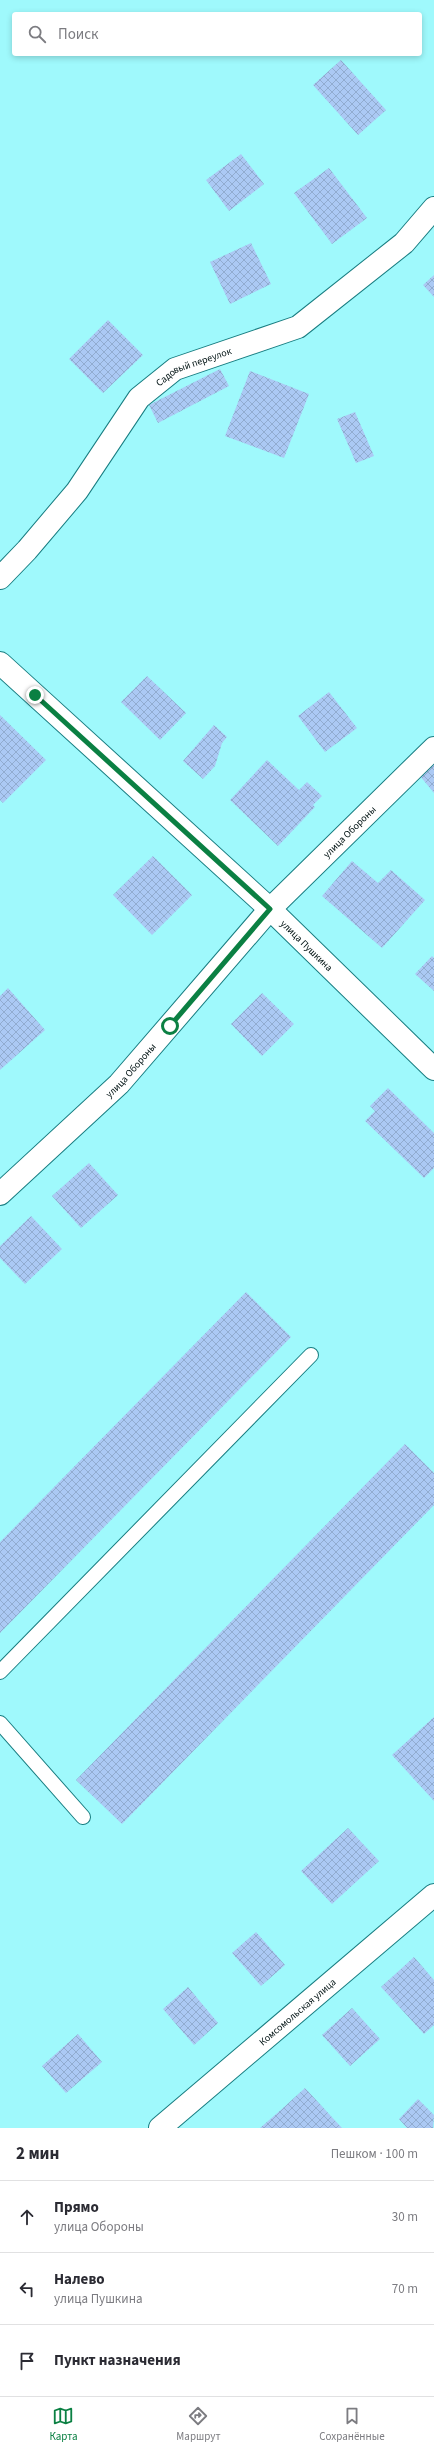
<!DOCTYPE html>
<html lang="ru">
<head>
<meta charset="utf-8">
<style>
	body { margin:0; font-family:"Source Sans 3",sans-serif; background:#f7f7f7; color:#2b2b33 }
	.stop { position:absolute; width:12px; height:12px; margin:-9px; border:3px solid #0b8043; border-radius:50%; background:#fff }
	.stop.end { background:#0b8043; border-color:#fff; box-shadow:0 1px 4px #0008 }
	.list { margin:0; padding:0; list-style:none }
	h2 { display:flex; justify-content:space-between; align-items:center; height:52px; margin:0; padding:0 16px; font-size:17px }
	h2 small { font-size:13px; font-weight:400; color:#7c7c81 }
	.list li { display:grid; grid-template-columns:26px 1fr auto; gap:12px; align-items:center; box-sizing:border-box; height:72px; padding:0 16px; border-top:1px solid #e1e1e2 }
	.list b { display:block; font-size:15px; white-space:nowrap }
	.list p { margin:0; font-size:13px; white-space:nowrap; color:#7c7c81 }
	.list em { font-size:13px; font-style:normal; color:#7c7c81 }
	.icon { flex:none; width:22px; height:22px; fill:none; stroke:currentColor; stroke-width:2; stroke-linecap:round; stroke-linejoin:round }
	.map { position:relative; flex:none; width:434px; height:2128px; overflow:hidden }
	.search { position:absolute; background:#fff; box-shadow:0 2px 6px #0003; left:12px; right:12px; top:12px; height:44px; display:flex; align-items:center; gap:10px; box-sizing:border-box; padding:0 14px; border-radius:4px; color:#7c7c81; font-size:15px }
	.sheet { height:268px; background:#fff }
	nav { display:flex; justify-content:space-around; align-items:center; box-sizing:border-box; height:56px; border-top:1px solid #e1e1e2; background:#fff; font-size:11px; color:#7c7c81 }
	nav a { display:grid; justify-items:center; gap:2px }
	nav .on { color:#0b8043 }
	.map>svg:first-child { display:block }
	.building { fill:url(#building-cross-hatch) }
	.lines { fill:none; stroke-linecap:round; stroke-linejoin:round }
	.lane-casing { stroke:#187d81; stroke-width:16 }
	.street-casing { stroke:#187d81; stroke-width:24 }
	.primary-casing { stroke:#187d81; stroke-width:24 }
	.lane { stroke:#fff; stroke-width:14 }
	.street { stroke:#fff; stroke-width:22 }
	.primary { stroke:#fff; stroke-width:22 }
	.route { stroke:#0b8043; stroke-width:5 }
	.labels { text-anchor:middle; stroke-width:4; stroke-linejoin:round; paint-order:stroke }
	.street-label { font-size:10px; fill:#001213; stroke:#d4feff }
</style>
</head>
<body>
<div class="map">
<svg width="434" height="2128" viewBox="0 0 434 2128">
	<defs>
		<pattern id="building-cross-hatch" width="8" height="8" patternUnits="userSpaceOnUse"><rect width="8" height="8" fill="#abc9f4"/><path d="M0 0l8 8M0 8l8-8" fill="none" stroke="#91acd0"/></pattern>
	</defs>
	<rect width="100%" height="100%" fill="#9ff9fc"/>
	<path class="building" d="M341 60 386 110 358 135 313 85Z
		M241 154 264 184 229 211 206 180Z
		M329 168 367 218 332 244 294 193Z
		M251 243 271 284 230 304 210 262Z
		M434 275V297L423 285Z
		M108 320 143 355 103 393 69 359Z
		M220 369 229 386 158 423 149 405Z
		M250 371 309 394 284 458 225 436Z
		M355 412 374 456 356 463 337 419Z
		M147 676 186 713 160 740 121 702Z
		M329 692 357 728 325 752 298 716Z
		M0 715 46 760 3 803 0 800Z
		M214 725 227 737 222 743 215 766 203 779 183 761Z
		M267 760 299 790 307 782 322 796 313 805 315 807 278 846 230 800Z
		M434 764V793L420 776Z
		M153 856 192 895 152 935 113 895Z
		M352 861 378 883 391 870 425 900 382 948 322 896Z
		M432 956 434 958V991L415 974Z
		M8 988 45 1030 0 1070V996Z
		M262 993 294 1024 262 1056 231 1024Z
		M388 1088 434 1133V1168L424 1178 365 1121 375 1111 370 1106Z
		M89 1163 118 1195 81 1228 52 1196Z
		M31 1216 62 1249 25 1284 0 1258V1246Z
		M246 1292 291 1337 0 1633V1542Z
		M405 1444 434 1473V1505L122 1824 76 1780Z
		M434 1717V1801L392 1755Z
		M348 1828 379 1861 332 1904 301 1871Z
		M256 1932 285 1965 261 1986 232 1953Z
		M414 1957 434 1980V2025L424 2034 381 1987Z
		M188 1987 218 2023 194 2045 163 2009Z
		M352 2008 380 2039 350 2066 322 2035Z
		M78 2034 102 2062 66 2093 42 2066Z
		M305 2088 342 2128H260L283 2108Z
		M418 2099 434 2115 433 2128H407L399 2119Z"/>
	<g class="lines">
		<defs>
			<path id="lane" d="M0 1672 311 1355
				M0 1723 83 1817"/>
			<g id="street">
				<path id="s1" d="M0 578 27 550 77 491 139 398 175 369 298 327 404 243 434 208"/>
				<path id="s2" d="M0 663 270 909 434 1069"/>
				<path id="s3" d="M0 1194 119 1084 270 909 434 748"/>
			</g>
			<g id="primary">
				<path id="s4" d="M160 2128 434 1895"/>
			</g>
		</defs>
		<use href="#lane" class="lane-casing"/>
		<use href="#street" class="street-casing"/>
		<use href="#primary" class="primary-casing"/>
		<use href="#lane" class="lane"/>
		<use href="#street" class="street"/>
		<use href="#primary" class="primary"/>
	</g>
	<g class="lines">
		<path class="route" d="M35 695 270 909 170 1026"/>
	</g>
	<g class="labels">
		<g class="street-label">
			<text dy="4" stroke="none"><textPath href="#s1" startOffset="292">Садовый переулок</textPath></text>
			<text dy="4" stroke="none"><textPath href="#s3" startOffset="504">улица Обороны</textPath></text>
			<text dy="4" stroke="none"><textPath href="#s2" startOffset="417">улица Пушкина</textPath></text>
			<text dy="4" stroke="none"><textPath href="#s3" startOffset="180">улица Обороны</textPath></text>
			<text dy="4" stroke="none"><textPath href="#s4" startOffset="180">Комсомольская улица</textPath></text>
		</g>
	</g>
</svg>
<div class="stop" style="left:170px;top:1026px"></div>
<div class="stop end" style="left:35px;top:695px"></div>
<div class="search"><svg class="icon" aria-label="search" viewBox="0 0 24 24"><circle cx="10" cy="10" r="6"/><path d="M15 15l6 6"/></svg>Поиск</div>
</div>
<section class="sheet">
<h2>2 мин<small>Пешком · 100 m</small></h2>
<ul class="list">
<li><svg class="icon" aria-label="ahead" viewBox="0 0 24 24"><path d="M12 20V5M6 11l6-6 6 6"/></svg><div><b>Прямо</b><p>улица Обороны</p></div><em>30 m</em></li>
<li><svg class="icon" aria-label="left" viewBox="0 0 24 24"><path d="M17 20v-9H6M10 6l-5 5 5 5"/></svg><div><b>Налево</b><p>улица Пушкина</p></div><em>70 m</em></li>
<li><svg class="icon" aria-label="arrive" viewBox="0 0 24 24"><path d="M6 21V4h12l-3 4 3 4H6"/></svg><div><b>Пункт назначения</b></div></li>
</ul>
</section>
<nav>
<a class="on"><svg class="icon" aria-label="map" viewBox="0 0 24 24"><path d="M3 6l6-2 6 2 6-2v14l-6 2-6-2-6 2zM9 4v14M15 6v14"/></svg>Карта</a>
<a><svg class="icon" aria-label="directions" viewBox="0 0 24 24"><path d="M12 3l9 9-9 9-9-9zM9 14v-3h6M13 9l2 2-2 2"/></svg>Маршрут</a>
<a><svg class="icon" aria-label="saved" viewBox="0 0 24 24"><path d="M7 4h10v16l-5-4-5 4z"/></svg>Сохранённые</a>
</nav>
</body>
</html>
